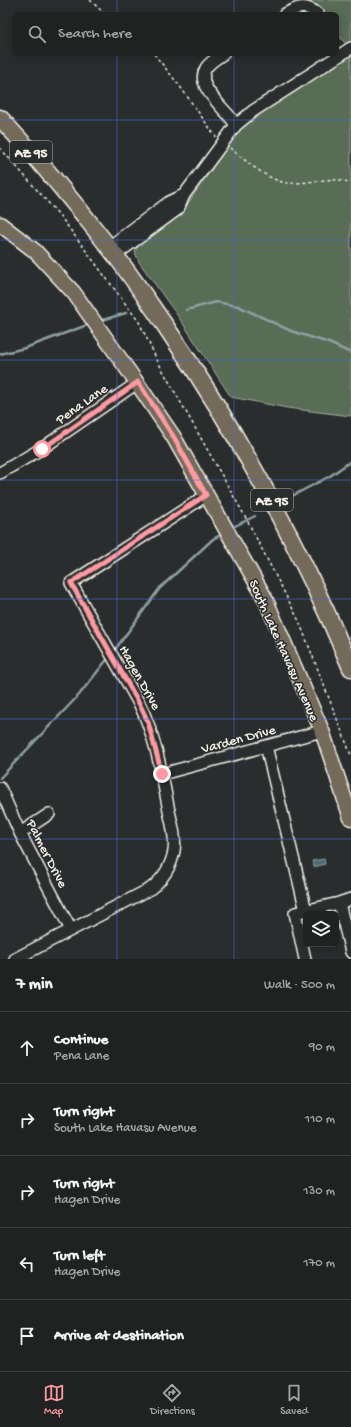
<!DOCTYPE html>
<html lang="en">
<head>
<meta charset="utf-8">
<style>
	body { margin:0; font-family:"Gochi Hand",sans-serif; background:#2d2f2f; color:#f1f3f6 }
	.controls { position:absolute; right:12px; bottom:12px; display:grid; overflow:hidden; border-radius:6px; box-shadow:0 2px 10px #0003 }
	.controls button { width:36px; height:36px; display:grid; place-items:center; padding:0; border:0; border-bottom:1px solid #3d3f40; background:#202222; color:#f1f3f6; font:20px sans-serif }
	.stop { position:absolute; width:12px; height:12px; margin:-9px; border:3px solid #ff9aa2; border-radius:50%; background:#fff }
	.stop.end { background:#ff9aa2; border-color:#fff; box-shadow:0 1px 4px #0008 }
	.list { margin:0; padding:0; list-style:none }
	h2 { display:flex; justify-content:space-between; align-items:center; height:52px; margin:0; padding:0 16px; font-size:17px }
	h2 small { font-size:13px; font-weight:400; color:#a2a4a5 }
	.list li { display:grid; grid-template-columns:26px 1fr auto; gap:12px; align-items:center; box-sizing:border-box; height:72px; padding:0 16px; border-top:1px solid #3d3f40 }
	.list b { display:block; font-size:15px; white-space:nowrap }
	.list p { margin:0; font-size:13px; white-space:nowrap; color:#a2a4a5 }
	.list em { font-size:13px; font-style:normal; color:#a2a4a5 }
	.icon { flex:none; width:22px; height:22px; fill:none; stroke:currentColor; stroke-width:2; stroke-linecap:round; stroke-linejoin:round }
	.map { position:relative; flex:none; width:351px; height:959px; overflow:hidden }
	.search { position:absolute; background:#202222; box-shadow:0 2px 10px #0003; left:12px; right:12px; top:12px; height:44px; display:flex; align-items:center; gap:10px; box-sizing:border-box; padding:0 14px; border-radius:6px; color:#a2a4a5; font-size:15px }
	.sheet { height:412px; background:#202222 }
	nav { display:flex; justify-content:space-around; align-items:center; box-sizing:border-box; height:56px; border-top:1px solid #3d3f40; background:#202222; font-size:11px; color:#a2a4a5 }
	nav a { display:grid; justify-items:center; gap:2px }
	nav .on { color:#ff9aa2 }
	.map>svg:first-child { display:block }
	.green { fill:#586c57; stroke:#a6aea0 }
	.water { fill:#4d6a71; stroke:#90a0a1 }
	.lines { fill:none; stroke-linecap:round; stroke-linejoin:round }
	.stream { stroke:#90a0a1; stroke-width:2.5 }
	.minor-casing { stroke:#f4f1e8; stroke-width:14 }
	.major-casing { stroke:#f4f1e8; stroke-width:17 }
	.highway-casing { stroke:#f4f1e8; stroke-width:19 }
	.path { stroke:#f4f1e8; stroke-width:1.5; stroke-dasharray:3 3; stroke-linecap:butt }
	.minor { stroke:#2a2d2e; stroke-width:11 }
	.major { stroke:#736b5a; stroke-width:14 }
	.highway { stroke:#736b5a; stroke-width:16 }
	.route { stroke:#ff9aa2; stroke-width:5 }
	.grid { fill:none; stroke:#486fdb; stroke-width:1; stroke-opacity:0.55 }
	.labels { text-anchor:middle; stroke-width:3; stroke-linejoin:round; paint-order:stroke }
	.shield { fill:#2a2d2e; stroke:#b7b6b0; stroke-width:1 }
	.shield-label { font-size:13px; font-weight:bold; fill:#f4f1e8 }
	.street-label { font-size:14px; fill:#f4f1e8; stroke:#2a2d2e }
</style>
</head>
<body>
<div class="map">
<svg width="351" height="959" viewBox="0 0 351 959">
	<rect width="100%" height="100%" fill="#2a2d2e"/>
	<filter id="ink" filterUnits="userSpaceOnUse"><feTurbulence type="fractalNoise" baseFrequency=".025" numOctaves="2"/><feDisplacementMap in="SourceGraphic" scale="8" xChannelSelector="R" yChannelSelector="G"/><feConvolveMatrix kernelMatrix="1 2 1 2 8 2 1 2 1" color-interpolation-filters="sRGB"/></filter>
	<g filter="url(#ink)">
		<path class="green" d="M299 0H351V41L346 44 337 34V14H329L317 6Z
			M351 55V416L287 408 231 397 180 319 139 262 135 252 142 239 183 210 242 126 257 113Z"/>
		<path class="water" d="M324 859 325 864 314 867 312 861Z"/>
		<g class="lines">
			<path class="stream" d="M186 310 216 302 238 306 291 331 329 343 351 353
				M99 321 126 313
				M0 354 25 348 90 324
				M294 495 330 476 351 461
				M231 528 255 516
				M114 651 160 588 213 539 224 533
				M0 778 79 695 109 657"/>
			<defs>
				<path id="minor" d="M285 14C298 7 305 4 318 14
					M223 54C217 58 210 62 206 68 197 83 213 97 222 108 227 113 232 119 236 125
					M109 247 169 202 184 195
					M115 255 178 209 184 195 236 125 253 111 351 48
					M0 473 41 449 137 383
					M266 746 306 911
					M162 774 322 731
					M0 788 20 833 71 930
					M20 833 49 814
					M351 899 339 903 351 952
					M15 959 150 889C162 880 171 867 174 851 176 838 172 824 169 811 162 775 156 738 140 705L71 583 207 495
					M305 959 295 913 339 903"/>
				<path id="major" d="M0 224 35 251 74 293 137 383 173 436 265 598 322 731 351 818"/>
				<path id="highway" d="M0 118C38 159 74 202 108 246 128 271 146 298 164 324 238 432 300 547 351 668"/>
			</defs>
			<use href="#minor" class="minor-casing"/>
			<use href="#major" class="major-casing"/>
			<use href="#highway" class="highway-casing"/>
			<path class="path" d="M90 0 105 14
				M154 54 179 85 216 137
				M0 148 60 216 139 322 158 362 247 520 299 621 351 755
				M230 148C245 160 270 183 290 183 310 184 333 175 351 183"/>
			<use href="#minor" class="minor"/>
			<use href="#major" class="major"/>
			<use href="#highway" class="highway"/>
		</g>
	</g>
	<g class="lines" filter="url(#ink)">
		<path class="route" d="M42 449 138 382 173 436 206 495 71 583 140 705 148 722 162 774"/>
	</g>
	<path class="grid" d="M117 0V14M234 0V14M117 54V959M234 54V959M0 120H351M0 240H351M0 360H351M0 480H351M0 599H351M0 719H351M0 839H351"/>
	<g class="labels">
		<g class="shield">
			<rect x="10" y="141" width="42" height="22" rx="3"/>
			<rect x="251" y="489" width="42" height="22" rx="3"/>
		</g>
		<g class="shield-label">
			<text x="31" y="157">AZ 95</text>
			<text x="272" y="505">AZ 95</text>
		</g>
		<g class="street-label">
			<text transform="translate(81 403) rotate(-35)" y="5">Pena Lane</text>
			<text transform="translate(285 650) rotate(66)" y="5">South Lake Havasu Avenue</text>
			<text transform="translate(141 677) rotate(61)" y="5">Hagen Drive</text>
			<text transform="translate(238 738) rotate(-15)" y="5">Varden Drive</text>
			<text transform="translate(48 853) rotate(63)" y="5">Palmer Drive</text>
		</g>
	</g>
</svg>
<div class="controls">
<button><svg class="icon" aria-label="layers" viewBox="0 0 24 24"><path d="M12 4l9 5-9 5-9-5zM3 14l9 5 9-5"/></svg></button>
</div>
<div class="stop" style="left:42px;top:449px"></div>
<div class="stop end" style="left:162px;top:774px"></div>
<div class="search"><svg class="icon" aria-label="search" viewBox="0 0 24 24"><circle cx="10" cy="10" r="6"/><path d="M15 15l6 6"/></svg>Search here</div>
</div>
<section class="sheet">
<h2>7 min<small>Walk · 500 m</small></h2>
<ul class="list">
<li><svg class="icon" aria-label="ahead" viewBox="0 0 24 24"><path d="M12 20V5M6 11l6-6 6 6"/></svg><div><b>Continue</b><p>Pena Lane</p></div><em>90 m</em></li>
<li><svg class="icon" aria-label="right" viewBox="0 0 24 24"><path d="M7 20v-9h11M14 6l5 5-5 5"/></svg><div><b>Turn right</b><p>South Lake Havasu Avenue</p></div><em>110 m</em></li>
<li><svg class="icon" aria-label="right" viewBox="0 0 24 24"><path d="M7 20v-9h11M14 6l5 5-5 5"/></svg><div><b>Turn right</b><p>Hagen Drive</p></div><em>130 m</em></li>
<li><svg class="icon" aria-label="left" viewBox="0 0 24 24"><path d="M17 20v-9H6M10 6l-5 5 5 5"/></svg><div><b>Turn left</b><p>Hagen Drive</p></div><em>170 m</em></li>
<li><svg class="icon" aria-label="arrive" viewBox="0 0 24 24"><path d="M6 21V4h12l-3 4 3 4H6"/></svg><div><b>Arrive at destination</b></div></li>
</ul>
</section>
<nav>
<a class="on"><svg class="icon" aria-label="map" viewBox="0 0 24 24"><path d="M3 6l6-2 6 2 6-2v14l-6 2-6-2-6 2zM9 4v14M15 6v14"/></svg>Map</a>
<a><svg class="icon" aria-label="directions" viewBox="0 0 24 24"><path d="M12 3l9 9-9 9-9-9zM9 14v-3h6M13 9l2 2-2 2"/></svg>Directions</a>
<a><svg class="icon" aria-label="saved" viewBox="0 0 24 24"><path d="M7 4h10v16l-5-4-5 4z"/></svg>Saved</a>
</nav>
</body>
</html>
